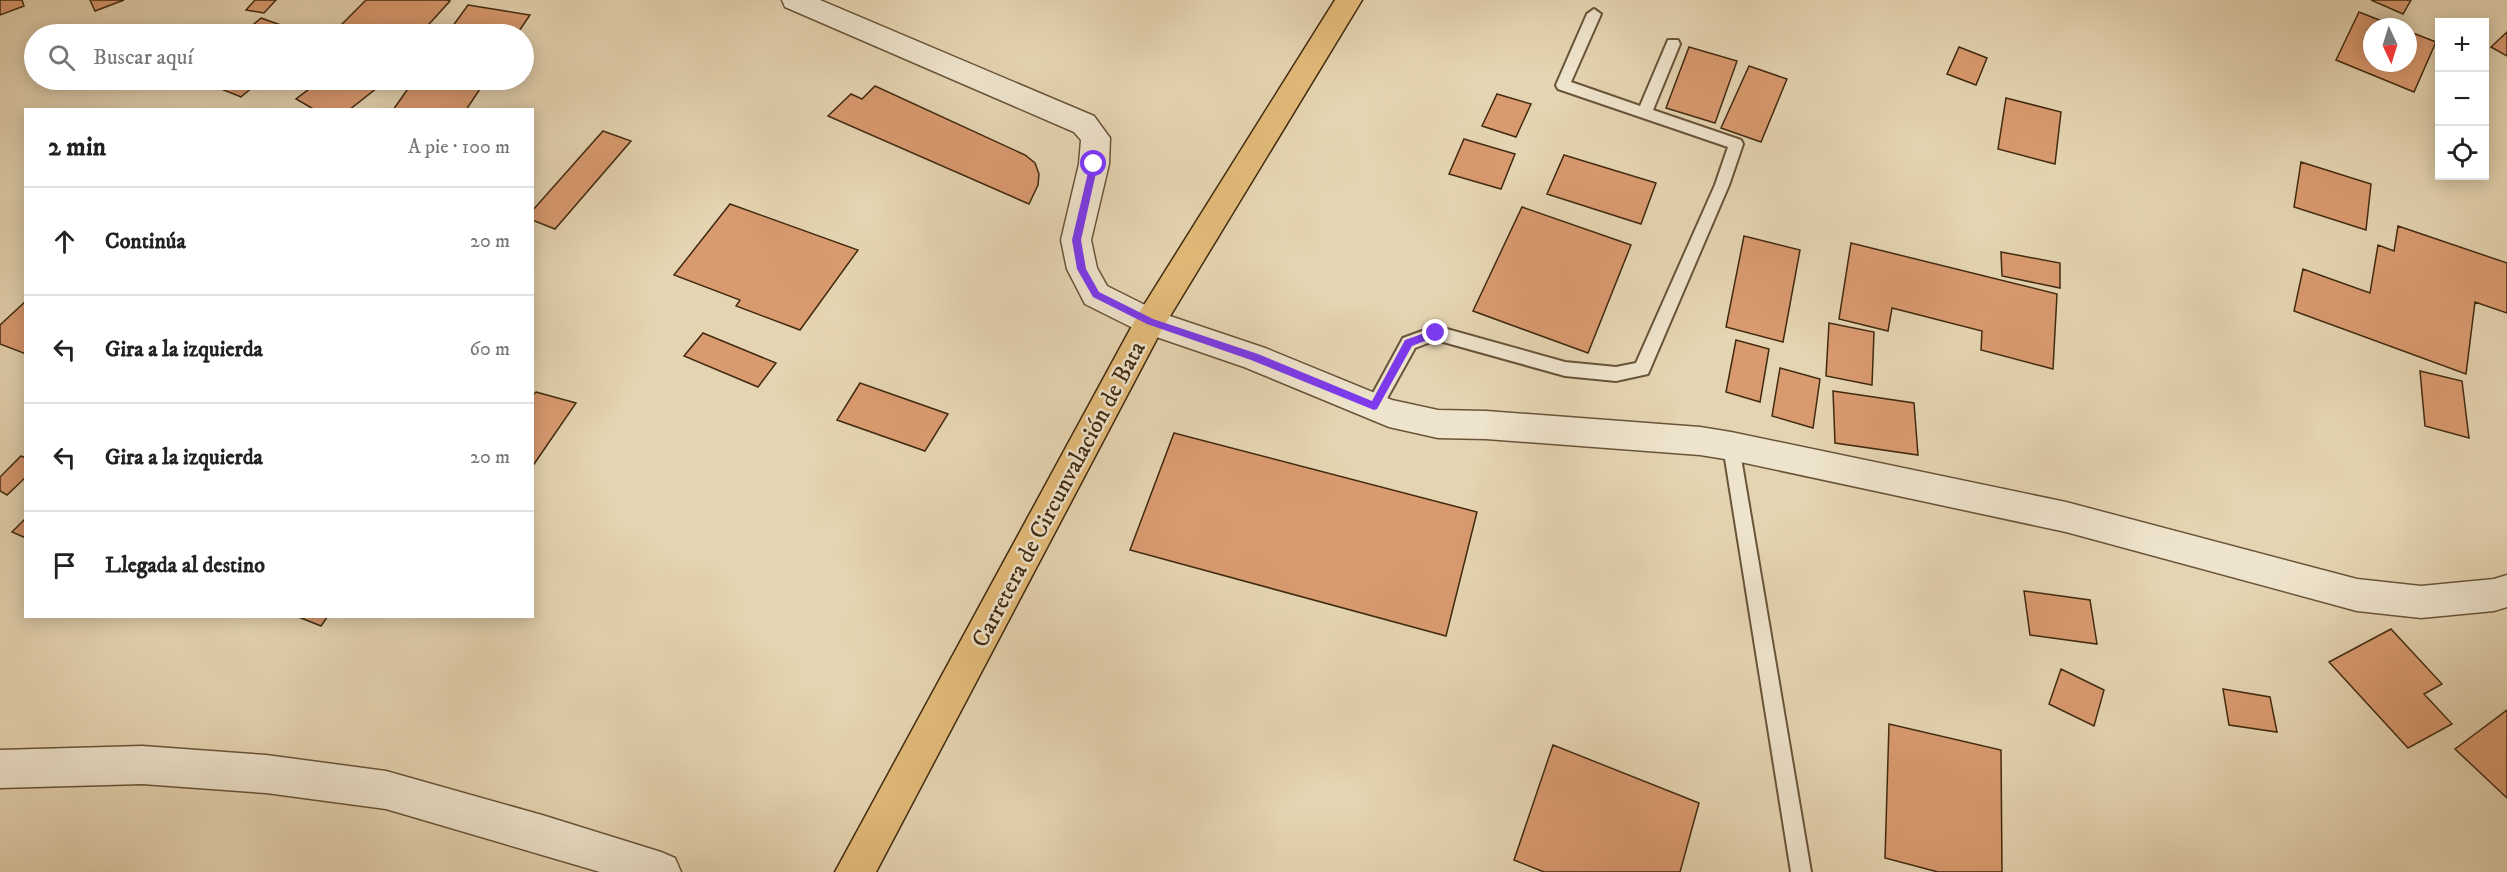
<!DOCTYPE html>
<html lang="es">
<head>
<meta charset="utf-8">
<style>
	body { margin:0; font-family:"IM FELL DW Pica",serif; background:#f6f6f6; color:#222 }
	.controls { position:absolute; right:18px; top:18px; display:grid; overflow:hidden; border-radius:0px; box-shadow:0 3px 15px #0003 }
	.controls button { width:54px; height:54px; display:grid; place-items:center; padding:0; border:0; border-bottom:2px solid #e0e0e0; background:#fff; color:#222; font:30px sans-serif }
	.compass { position:absolute; left:2363px; top:18px; width:54px; height:54px; border-radius:50%; background:#fff; box-shadow:0 3px 15px #0003; rotate:176deg }
	.stop { position:absolute; width:18px; height:18px; margin:-14px; border:4px solid #7c3aed; border-radius:50%; background:#fff }
	.stop.end { background:#7c3aed; border-color:#fff; box-shadow:0 2px 6px #0008 }
	.list { margin:0; padding:0; list-style:none }
	h2 { display:flex; justify-content:space-between; align-items:center; height:78px; margin:0; padding:0 24px; font-size:26px }
	h2 small { font-size:20px; font-weight:400; color:#767676 }
	.list li { display:grid; grid-template-columns:39px 1fr auto; gap:18px; align-items:center; box-sizing:border-box; height:108px; padding:0 24px; border-top:2px solid #e0e0e0 }
	.list b { display:block; font-size:22px; white-space:nowrap }
	.list em { font-size:20px; font-style:normal; color:#767676 }
	.icon { flex:none; width:33px; height:33px; fill:none; stroke:currentColor; stroke-width:2; stroke-linecap:round; stroke-linejoin:round }
	.map { position:relative; flex:none; width:2507px; height:872px; overflow:hidden }
	.search { position:absolute; background:#fff; box-shadow:0 3px 15px #0003; left:24px; top:24px; width:510px; height:66px; display:flex; align-items:center; gap:15px; box-sizing:border-box; padding:0 21px; border-radius:33px; color:#767676; font-size:22px }
	.panel { position:absolute; background:#fff; box-shadow:0 3px 15px #0003; left:24px; top:108px; width:510px; height:510px; border-radius:0px }
	.map>svg:first-child { display:block }
	.building { fill:#da9a70; stroke:#402a0f; stroke-width:1.5 }
	.lines { fill:none; stroke-linecap:round; stroke-linejoin:round }
	.service-casing { stroke:#695438; stroke-width:4 }
	.minor-casing { stroke:#695438; stroke-width:3 }
	.primary-casing { stroke:#402a0f; stroke-width:3 }
	.service { fill:#eee3cc; fill-rule:evenodd }
	.minor { fill:#eee3cc; fill-rule:evenodd }
	.primary { fill:#e2ba78; fill-rule:evenodd }
	.route { fill:#7c3aed }
	.labels { text-anchor:middle; stroke-width:5; stroke-linejoin:round; paint-order:stroke }
	.street-label { font-size:24px; fill:#402a0f; stroke:#eee3cc }
</style>
</head>
<body>
<div class="map">
<svg width="2507" height="872" viewBox="0 0 2507 872">
	<rect width="100%" height="100%" fill="#e5d4b1"/>
	<filter id="stains"><feTurbulence type="fractalNoise" baseFrequency=".00333" numOctaves="4"/><feColorMatrix values="0 0 0 0 .2 0 0 0 0 .09 0 0 0 0 .02 0 0 0 .5 -.17"/></filter>
	<radialGradient id="worn" r=".72"><stop offset=".6" stop-color="#630" stop-opacity="0"/><stop offset="1" stop-color="#630" stop-opacity=".3"/></radialGradient>
	<path class="building" d="M0 0H22L24 6 0 15Z
		M90 0H124L95 11Z
		M255 0H276L264 13 246 10Z
		M366 0H447L450 1 420 34H378L342 24Z
		M2371 0H2411L2403 14Z
		M468 5 530 15 517 34H447Z
		M2359 12 2397 27H2372V63H2408V31L2436 42 2414 92 2336 60Z
		M261 18 306 34H242Z
		M2507 32V56L2491 47Z
		M1689 47 1737 61 1715 123 1666 108Z
		M1959 47 1987 58 1976 85 1947 74Z
		M1749 66 1787 79 1761 142 1721 128Z
		M199 80H261L241 97Z
		M321 80H357L364 84 370 80H387L349 110H315L296 99Z
		M414 80H486L466 110H393Z
		M875 86 1025 155 1035 163 1039 174 1038 185 1029 204 828 116 851 94 862 99Z
		M1497 94 1531 104 1516 137 1482 126Z
		M2006 98 2061 112 2055 164 1998 149Z
		M603 131 631 141 555 229 532 220V211Z
		M1464 139 1515 154 1501 189 1449 174Z
		M1564 155 1656 183 1641 224 1547 194Z
		M2301 162 2371 184 2366 230 2294 207Z
		M730 204 858 250 800 330 736 306 740 300 674 275Z
		M1522 207 1631 245 1588 353 1473 311Z
		M2398 226 2507 263V313L2475 302 2466 374 2294 311 2303 269 2370 293 2378 245 2394 251Z
		M1744 236 1800 250 1783 342 1726 327Z
		M1851 243 2057 294 2053 369 1981 350 1982 331 1892 308 1888 331 1839 319Z
		M2001 252 2060 263V288L2002 276Z
		M26 301V354L0 344V325Z
		M1829 323 1874 332 1872 385 1826 376Z
		M703 333 776 363 758 387 684 356Z
		M1736 340 1769 349 1760 402 1726 392Z
		M1780 368 1820 379 1813 428 1772 416Z
		M2420 371 2462 381 2469 438 2425 426Z
		M860 383 948 414 925 451 837 420Z
		M1833 391 1914 403 1918 455 1835 443Z
		M536 392 576 403 532 467V396Z
		M1174 433 1477 512 1446 636 1130 550Z
		M21 456 26 458V477L7 495 0 491V477Z
		M26 518V538L12 532Z
		M2024 591 2090 600 2097 644 2030 635Z
		M296 616H328L321 626Z
		M2391 629 2442 684 2424 694 2452 724 2408 748 2329 662Z
		M2061 669 2104 690 2094 726 2049 704Z
		M2223 689 2270 697 2277 732 2229 725Z
		M2507 710V798L2455 749Z
		M1889 724 2001 750 2002 872H1938L1885 858Z
		M1553 745 1699 803 1680 872H1544L1514 860Z"/>
	<g class="lines">
		<defs>
			<path id="service" d="M1594 9 1601 14 1571 82 1640 106 1668 40H1678L1680 44 1653 110 1741 140 1743 144 1729 185 1648 374 1616 381 1565 376 1436 340 1415 348 1380 411 1374 413 1368 411 1366 406 1403 338 1436 326 1565 362 1616 367 1636 363 1715 185 1728 147 1558 89 1556 85 1587 14Z
				M1731 439 1737 441 1739 446 1811 872H1791L1723 446 1725 441Z"/>
			<path id="minor" d="M782 0H820L1094 116 1110 138 1109 164 1091 240 1097 268 1107 286 1161 313 1265 348 1392 400 1438 410 1486 411 1700 427 1731 432 2066 502 2357 579 2421 586 2494 579 2507 575V607L2494 611 2421 618 2357 611 2066 532 1731 460 1700 455 1486 439 1438 438 1389 427 1244 367 1139 331 1085 304 1067 269 1061 240 1079 164 1081 140 1074 132 785 7Z
				M142 746 266 755 386 771 542 815 661 852 675 858 681 872H600L386 809 266 793 142 784 0 788V750Z"/>
			<path id="primary" d="M1335 0H1362L1161 331 876 872H835L1139 313Z"/>
		</defs>
		<use href="#service" class="service-casing"/>
		<use href="#minor" class="minor-casing"/>
		<use href="#primary" class="primary-casing"/>
		<use href="#service" class="service"/>
		<use href="#minor" class="minor"/>
		<use href="#primary" class="primary"/>
	</g>
	<path class="route" d="M1094 160 1098 164 1081 240 1086 269 1099 292 1153 319 1258 354 1372 401 1405 340 1436 329 1440 330V335L1412 346 1377 409 1374 410 1251 360 1147 324 1093 297 1077 269 1072 240 1090 164Z"/>
	<g class="labels">
		<g class="street-label">
			<text transform="translate(1058 494) rotate(-62)" y="8">Carretera de Circunvalación de Bata</text>
		</g>
	</g>
	<rect width="100%" height="100%" filter="url(#stains)"/>
	<rect width="100%" height="100%" fill="url(#worn)"/>
</svg>
<div class="controls">
<button>+</button>
<button>−</button>
<button><svg class="icon" aria-label="locate" viewBox="0 0 24 24"><circle cx="12" cy="12" r="6"/><path d="M12 2v4M12 18v4M2 12h4M18 12h4"/></svg></button>
</div>
<svg class="compass" viewBox="-18 -18 36 36"><path d="M0-13l5 13h-10z" fill="#e53935"/><path d="M0 13l5-13h-10z" fill="#767676"/></svg>
<div class="stop" style="left:1094px;top:164px"></div>
<div class="stop end" style="left:1436px;top:333px"></div>
<div class="search"><svg class="icon" aria-label="search" viewBox="0 0 24 24"><circle cx="10" cy="10" r="6"/><path d="M15 15l6 6"/></svg>Buscar aquí</div>
<section class="panel">
<h2>2 min<small>A pie · 100 m</small></h2>
<ul class="list">
<li><svg class="icon" aria-label="ahead" viewBox="0 0 24 24"><path d="M12 20V5M6 11l6-6 6 6"/></svg><div><b>Continúa</b></div><em>20 m</em></li>
<li><svg class="icon" aria-label="left" viewBox="0 0 24 24"><path d="M17 20v-9H6M10 6l-5 5 5 5"/></svg><div><b>Gira a la izquierda</b></div><em>60 m</em></li>
<li><svg class="icon" aria-label="left" viewBox="0 0 24 24"><path d="M17 20v-9H6M10 6l-5 5 5 5"/></svg><div><b>Gira a la izquierda</b></div><em>20 m</em></li>
<li><svg class="icon" aria-label="arrive" viewBox="0 0 24 24"><path d="M6 21V4h12l-3 4 3 4H6"/></svg><div><b>Llegada al destino</b></div></li>
</ul>
</section>
</div>
</body>
</html>
